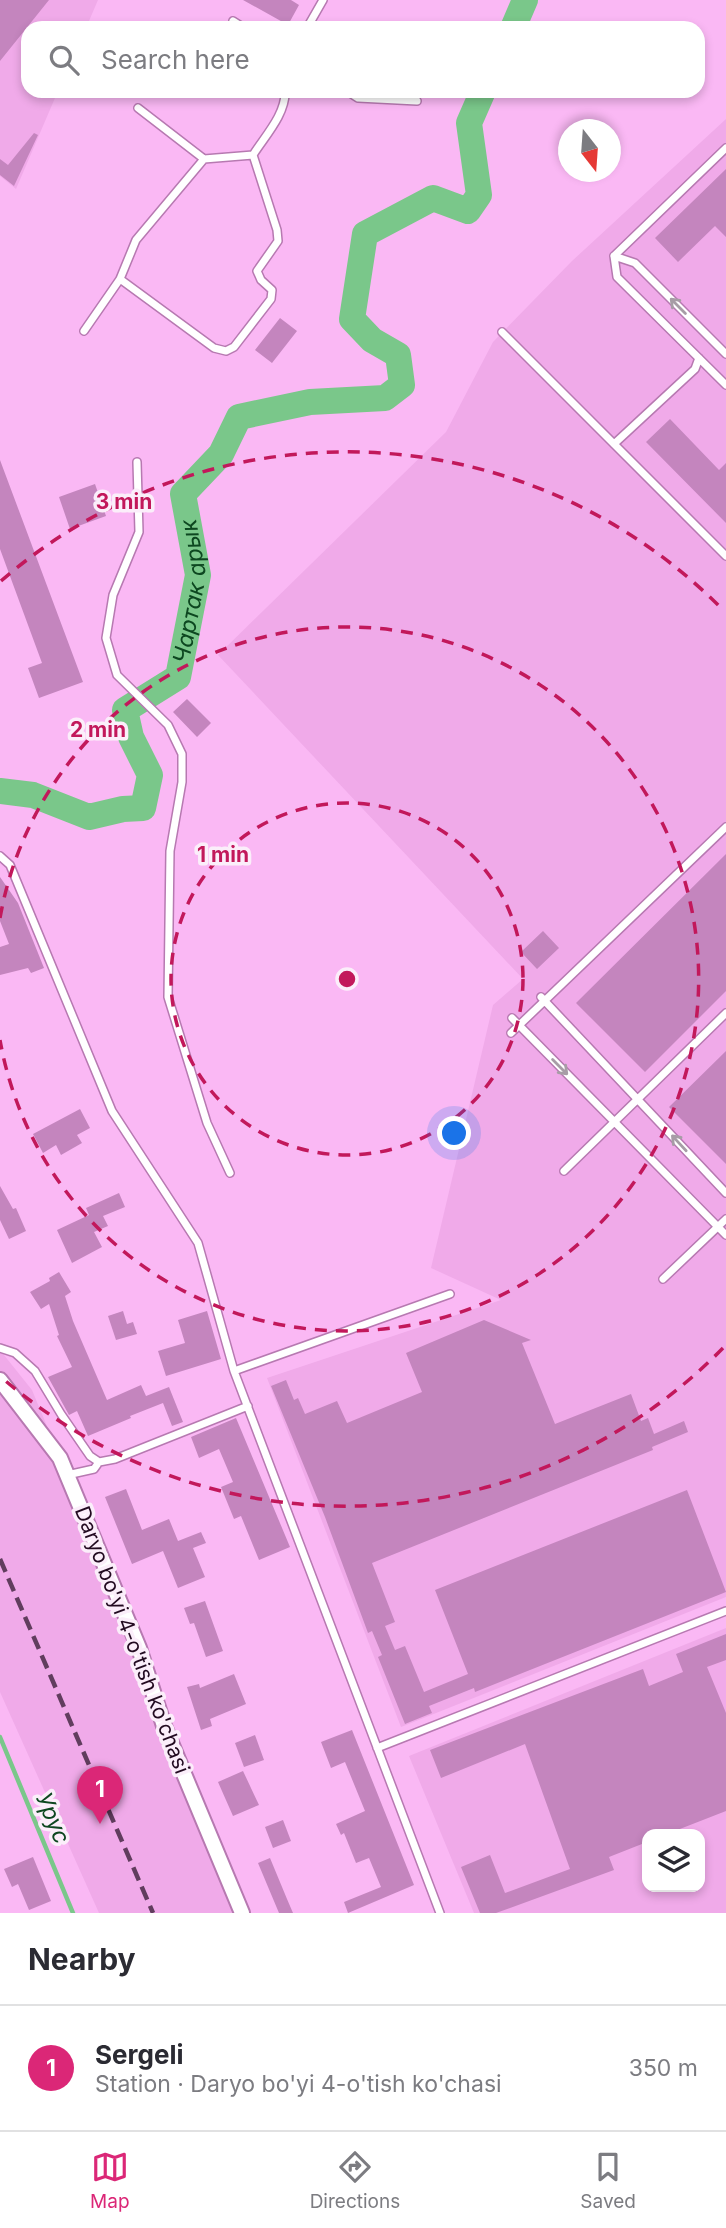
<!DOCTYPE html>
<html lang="en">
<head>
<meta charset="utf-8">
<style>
	body { margin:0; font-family:Inter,sans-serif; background:#f2f2f3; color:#2b2b33 }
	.controls { position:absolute; right:21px; bottom:21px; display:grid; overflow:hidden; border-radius:14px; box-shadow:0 4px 10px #0003 }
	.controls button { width:63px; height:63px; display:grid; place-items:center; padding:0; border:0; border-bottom:2px solid #e1e1e2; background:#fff; color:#2b2b33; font:35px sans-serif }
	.compass { position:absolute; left:558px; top:119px; width:63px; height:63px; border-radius:50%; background:#fff; box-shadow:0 4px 10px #0003; rotate:163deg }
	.you { position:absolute; left:455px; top:1134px; width:24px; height:24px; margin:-18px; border:5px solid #fff; border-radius:50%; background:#1a73e8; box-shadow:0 0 0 10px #1a73e833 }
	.badge { display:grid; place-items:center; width:46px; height:46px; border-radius:50%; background:#db2777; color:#fff; font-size:23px; font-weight:700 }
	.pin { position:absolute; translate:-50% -58px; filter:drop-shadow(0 2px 4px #0008) }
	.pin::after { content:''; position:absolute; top:37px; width:24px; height:21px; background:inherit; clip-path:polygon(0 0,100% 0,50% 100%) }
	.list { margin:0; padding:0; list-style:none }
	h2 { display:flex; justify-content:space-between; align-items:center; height:91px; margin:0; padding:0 28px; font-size:30px }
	h2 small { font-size:23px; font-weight:400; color:#7c7c81 }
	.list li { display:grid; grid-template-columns:46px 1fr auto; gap:21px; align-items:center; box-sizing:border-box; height:126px; padding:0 28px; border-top:2px solid #e1e1e2 }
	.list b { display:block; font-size:26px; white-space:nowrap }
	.list p { margin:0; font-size:23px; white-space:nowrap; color:#7c7c81 }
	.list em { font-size:23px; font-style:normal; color:#7c7c81 }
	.icon { flex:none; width:38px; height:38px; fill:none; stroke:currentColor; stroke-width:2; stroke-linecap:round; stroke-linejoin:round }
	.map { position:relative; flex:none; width:726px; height:1913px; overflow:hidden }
	.search { position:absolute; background:#fff; box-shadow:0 4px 10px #0003; left:21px; right:21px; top:21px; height:77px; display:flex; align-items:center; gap:18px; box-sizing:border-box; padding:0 24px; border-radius:21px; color:#7c7c81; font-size:26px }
	.sheet { height:217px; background:#fff }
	nav { display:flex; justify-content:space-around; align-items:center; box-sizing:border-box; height:98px; border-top:2px solid #e1e1e2; background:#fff; font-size:19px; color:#7c7c81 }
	nav a { display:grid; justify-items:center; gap:4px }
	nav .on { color:#db2777 }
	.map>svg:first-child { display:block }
	.built { fill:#f0aae9; fill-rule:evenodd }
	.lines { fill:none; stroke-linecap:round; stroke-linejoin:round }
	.stream { stroke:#7ac78a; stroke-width:4.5 }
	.river { stroke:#7ac78a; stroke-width:26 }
	.building { fill:#c485be }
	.lane-casing { stroke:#b779b1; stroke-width:10 }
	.street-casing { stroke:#b779b1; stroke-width:18 }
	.lane { stroke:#fff; stroke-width:7 }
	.street { stroke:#fff; stroke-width:14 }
	.rail { stroke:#613d5e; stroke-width:4.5; stroke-dasharray:14 7; stroke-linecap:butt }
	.oneway { stroke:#a79da6 }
	.ring { fill:none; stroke:#c2185b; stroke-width:3.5; stroke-dasharray:12 9 }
	.labels { text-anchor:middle; stroke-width:7; stroke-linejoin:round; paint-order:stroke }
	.street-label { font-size:21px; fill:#220a20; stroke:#fbeefa }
	.water-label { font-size:23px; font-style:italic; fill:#0d4720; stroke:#fbeefa }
	.centre { fill:#c2185b; stroke:#fbeefa; stroke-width:3.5 }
	.ring-label { font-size:21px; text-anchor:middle; font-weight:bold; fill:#c2185b; stroke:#fbeefa; stroke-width:7; stroke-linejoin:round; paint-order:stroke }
</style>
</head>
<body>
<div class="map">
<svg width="726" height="1913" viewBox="0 0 726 1913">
	<rect width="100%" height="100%" fill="#fab8f4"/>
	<path class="built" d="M0 0H98L86 28H28V91H58L16 189 0 176Z
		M726 119V1597L401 1727 267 1378 501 1300 431 1268 493 1005 523 979 218 655 446 432 493 342 572 261Z
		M0 1350 32 1390 249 1913H99L0 1692Z
		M726 1628V1913H474L409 1756ZM647 1834H700V1887H647Z"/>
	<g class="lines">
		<path class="stream" d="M0 1737 73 1913"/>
		<g class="river">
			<path d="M513 28 525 0"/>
			<path id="s1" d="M0 791 33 795 89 817 123 809 143 808 150 775 131 737 125 710 178 677 198 575 183 494 221 454 239 417 310 402 385 398 402 385 398 355 372 340 352 319 365 234 433 198 468 211 479 195 469 123 483 91"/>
		</g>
	</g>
	<path class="building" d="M0 0H49L0 61Z
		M243 0H291L299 5 288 25Z
		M34 133 38 135 14 186 0 175V159L8 165Z
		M726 169V237L715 226 678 262 655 238Z
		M280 318 297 331 272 363 255 350Z
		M670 419 719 470 726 463V523L646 442Z
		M0 460 83 682 39 698 28 668 42 663 0 549Z
		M95 484 106 516 70 529 59 497Z
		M187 699 211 723 197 737 173 712Z
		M726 854V991L645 1072 576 1003Z
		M0 877 18 903 44 968 31 973 28 968 0 975V947L9 944 0 921Z
		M543 931 559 948 537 969 521 952Z
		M726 1051V1164L669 1107Z
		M80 1109 90 1128 77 1135 82 1143 61 1155 56 1145 43 1153 33 1134Z
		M0 1186 13 1209 16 1208 26 1231 9 1239 0 1220Z
		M119 1193 125 1207 103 1216 108 1226 94 1232 102 1247 72 1263 57 1230 89 1215 86 1208Z
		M59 1272 71 1292 65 1296 73 1321 107 1400 141 1385 146 1396 169 1387 183 1422 172 1426 163 1403 130 1416 131 1418 88 1436 77 1411 69 1415 48 1377 72 1367 57 1336 59 1335 49 1304 41 1309 30 1292 50 1281 49 1278Z
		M123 1311 127 1324 133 1322 137 1334 116 1340 108 1316Z
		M207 1311 221 1359 166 1376 158 1351 185 1343 178 1320Z
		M484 1320 531 1340 522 1343 555 1424 631 1394 641 1421 648 1418 654 1434 684 1421 688 1432 652 1447 653 1450 372 1563 395 1622 385 1626 395 1650 405 1646 424 1692 468 1674 435 1590 687 1490 726 1592 475 1692 474 1688 429 1706 432 1713 405 1724 378 1657 382 1655 372 1631 368 1633 325 1517 271 1386 286 1380 294 1400 298 1398 305 1414 337 1401 347 1423 422 1392 406 1353Z
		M236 1418 290 1547 259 1560 241 1516 234 1519 221 1487 233 1482 219 1449 199 1458 191 1437Z
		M126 1489 142 1530 169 1519 178 1541 201 1532 206 1543 193 1548 205 1577 178 1588 163 1551 132 1564 105 1497Z
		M205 1601 223 1651 206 1657 194 1623 190 1624 184 1608Z
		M726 1634V1660L707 1667 726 1713V1811L667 1834H647V1842L609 1857 614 1870 496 1913H480L461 1867 490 1855 505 1893 570 1869 525 1744 441 1778 430 1750 643 1669 649 1686 683 1672 676 1654Z
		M234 1674 246 1704 210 1719 212 1726 201 1730 187 1687 199 1684 200 1688Z
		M352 1730 414 1885 348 1913 344 1902 381 1887 369 1858 356 1863 344 1833 341 1835 336 1824 365 1811 345 1762 331 1768 321 1742Z
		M255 1735 264 1760 244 1767 235 1743Z
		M243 1771 259 1805 233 1816 218 1782Z
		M283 1820 291 1841 273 1848 265 1827Z
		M33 1857 51 1901 29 1910 18 1884 12 1887 4 1869Z
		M270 1858 287 1899 293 1913H279L271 1894 258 1863Z"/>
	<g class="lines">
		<defs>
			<path id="lane" d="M233 21 244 28
				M307 28 323 0
				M347 91 358 98 417 101
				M138 108 204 159
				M614 256 617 277 726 385
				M614 256 726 148
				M614 256 635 263 726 354
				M120 279 214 348 226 351 234 347 271 299 272 290 261 280 257 271 278 241 277 230 253 155
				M84 331 120 279 136 240 204 159 253 155C265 136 286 114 285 91
				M502 332 726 556
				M614 444 695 369 699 358
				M137 462 139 532 113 595 106 638 117 675 168 725 182 754V782L170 851 168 997 207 1123 230 1173
				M0 856 10 865 112 1111 198 1243 234 1371 440 1913
				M541 997 726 1193
				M512 1018 726 1235
				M511 1033 726 827
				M564 1171 726 1013
				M663 1279 726 1219
				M0 1348 15 1353 35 1371 61 1414 90 1456 99 1462 115 1459 248 1406
				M234 1371 450 1294
				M67 1475 94 1469 99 1462
				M377 1748 726 1611"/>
			<path id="street" d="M0 1380 60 1458 139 1648 164 1726 242 1913"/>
		</defs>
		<use href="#lane" class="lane-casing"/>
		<use href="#street" class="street-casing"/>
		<use href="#lane" class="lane"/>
		<use href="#street" class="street"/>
		<path class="rail" d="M0 1559 153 1913"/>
	</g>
	<defs><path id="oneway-shaft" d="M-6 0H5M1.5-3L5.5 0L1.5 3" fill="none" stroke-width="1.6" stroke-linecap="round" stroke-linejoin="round" transform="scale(1.75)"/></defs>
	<g class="oneway">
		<use href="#oneway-shaft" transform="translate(678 306) rotate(-135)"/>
		<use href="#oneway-shaft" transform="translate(560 1067) rotate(45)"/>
		<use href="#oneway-shaft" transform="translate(679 1143) rotate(-133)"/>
	</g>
	<g class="ring">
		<circle cx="347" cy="979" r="176"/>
		<path d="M0 918A352 352 0 1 1 0 1040"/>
		<path d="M723 1348A527 527 0 0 1 1 1377M1 581A527 527 0 0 1 723 610"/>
	</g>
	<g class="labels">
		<g class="street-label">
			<text transform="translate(132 1640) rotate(69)" y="7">Daryo bo'yi 4-o'tish ko'chasi</text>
		</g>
		<g class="water-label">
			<text dy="8" stroke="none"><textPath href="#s1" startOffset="402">Чартак арык</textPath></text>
			<text transform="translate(53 1818) rotate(67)" y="8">Урус</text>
		</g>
	</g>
	<circle cx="347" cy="979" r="10" class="centre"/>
	<g class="ring-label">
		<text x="124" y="509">3 min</text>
		<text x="98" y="737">2 min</text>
		<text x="223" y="862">1 min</text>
	</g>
</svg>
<div class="controls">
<button><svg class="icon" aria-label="layers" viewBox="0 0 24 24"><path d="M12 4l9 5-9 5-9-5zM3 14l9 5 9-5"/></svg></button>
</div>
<svg class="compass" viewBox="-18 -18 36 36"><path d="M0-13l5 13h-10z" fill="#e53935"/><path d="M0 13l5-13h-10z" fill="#7c7c81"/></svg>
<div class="you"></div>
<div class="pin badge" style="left:100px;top:1824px">1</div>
<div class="search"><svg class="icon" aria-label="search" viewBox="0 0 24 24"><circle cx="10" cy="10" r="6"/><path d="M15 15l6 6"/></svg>Search here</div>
</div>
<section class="sheet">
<h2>Nearby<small></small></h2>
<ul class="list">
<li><span class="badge">1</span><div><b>Sergeli</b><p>Station · Daryo bo'yi 4-o'tish ko'chasi</p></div><em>350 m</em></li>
</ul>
</section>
<nav>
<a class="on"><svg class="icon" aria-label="map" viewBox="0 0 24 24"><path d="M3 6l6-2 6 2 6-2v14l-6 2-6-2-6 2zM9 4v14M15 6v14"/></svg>Map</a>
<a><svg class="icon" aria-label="directions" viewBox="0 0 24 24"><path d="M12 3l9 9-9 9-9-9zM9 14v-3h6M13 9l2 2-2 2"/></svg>Directions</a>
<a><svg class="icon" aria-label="saved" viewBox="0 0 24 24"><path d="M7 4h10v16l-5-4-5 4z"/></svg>Saved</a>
</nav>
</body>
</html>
